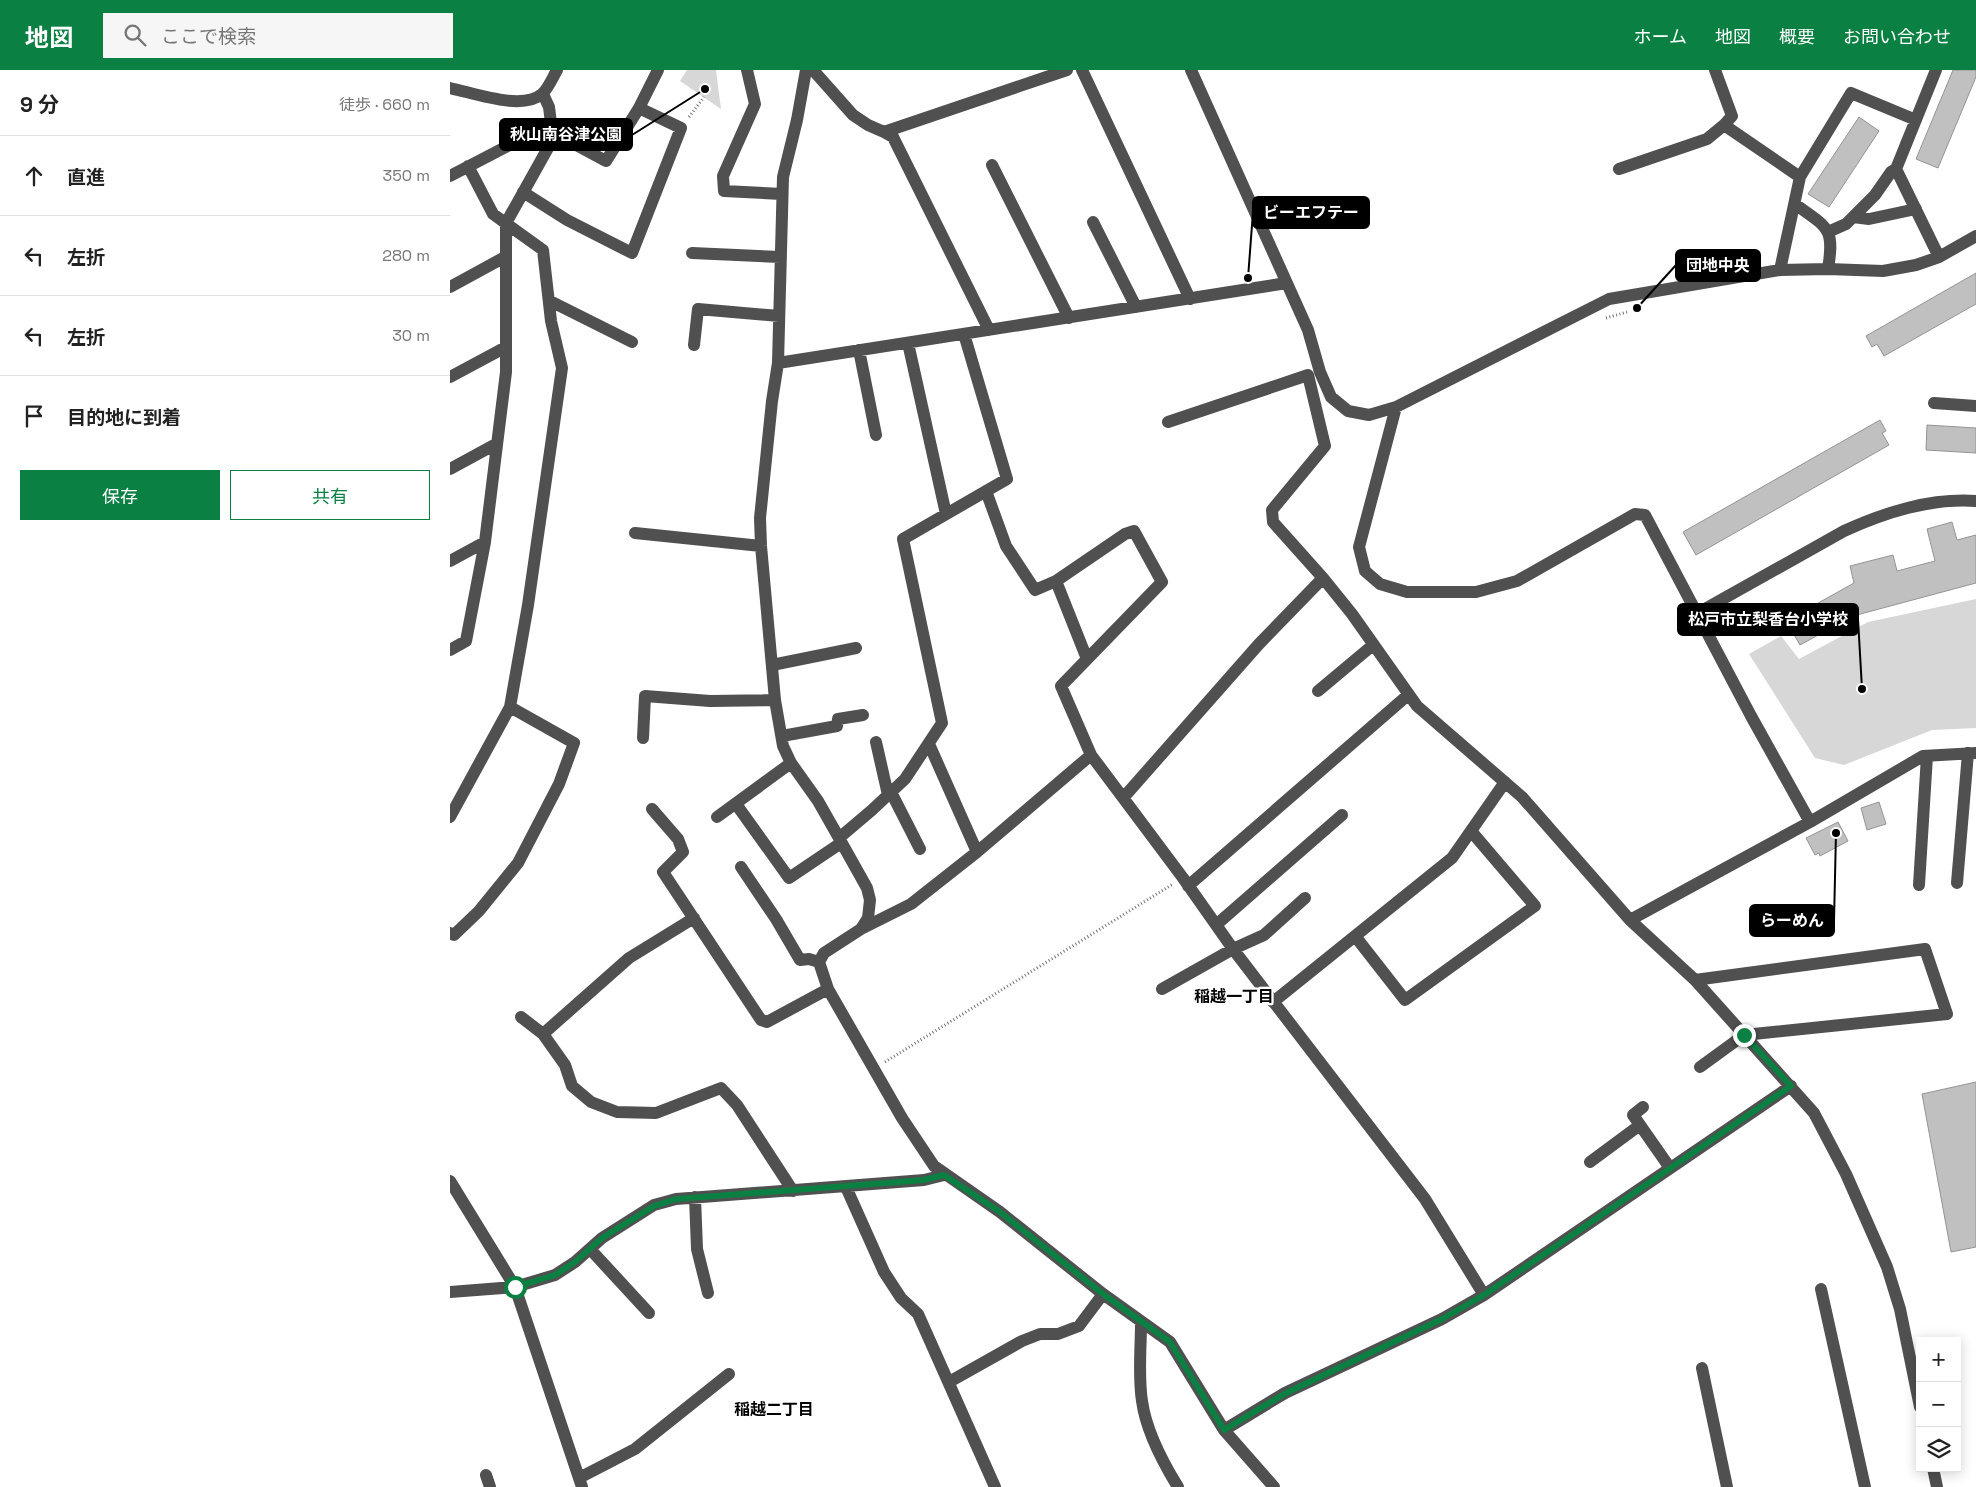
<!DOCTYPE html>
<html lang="ja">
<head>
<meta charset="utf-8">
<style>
	body { margin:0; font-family:"Space Grotesk","Noto Sans JP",sans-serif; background:#f6f6f6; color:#222 }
	.controls { position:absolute; right:15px; bottom:15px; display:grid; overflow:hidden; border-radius:0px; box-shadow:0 2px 12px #0003 }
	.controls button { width:45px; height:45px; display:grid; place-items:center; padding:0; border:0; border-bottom:1px solid #e0e0e0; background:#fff; color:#222; font:25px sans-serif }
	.stop { position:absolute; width:15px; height:15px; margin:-11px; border:4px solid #0b8043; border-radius:50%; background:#fff }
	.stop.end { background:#0b8043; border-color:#fff; box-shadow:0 1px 5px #0008 }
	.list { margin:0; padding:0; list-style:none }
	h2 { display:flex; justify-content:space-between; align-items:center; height:65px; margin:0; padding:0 20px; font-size:21px }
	h2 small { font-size:16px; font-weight:400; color:#767676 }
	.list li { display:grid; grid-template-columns:32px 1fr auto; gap:15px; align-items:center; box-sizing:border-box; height:80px; padding:0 20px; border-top:1px solid #e0e0e0 }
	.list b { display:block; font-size:19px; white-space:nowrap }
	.list em { font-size:16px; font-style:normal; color:#767676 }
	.actions { display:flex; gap:10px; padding:15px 20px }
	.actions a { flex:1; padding:11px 0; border:1px solid #0b8043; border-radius:0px; text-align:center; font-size:18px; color:#0b8043 }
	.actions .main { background:#0b8043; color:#fff }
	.icon { flex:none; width:28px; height:28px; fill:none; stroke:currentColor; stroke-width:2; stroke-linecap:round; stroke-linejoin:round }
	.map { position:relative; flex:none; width:1526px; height:1417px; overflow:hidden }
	header { display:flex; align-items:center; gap:30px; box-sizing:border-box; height:70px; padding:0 25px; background:#0b8043; color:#fff }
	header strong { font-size:24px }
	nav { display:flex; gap:28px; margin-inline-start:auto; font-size:18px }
	.search { width:350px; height:45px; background:#f6f6f6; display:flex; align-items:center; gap:12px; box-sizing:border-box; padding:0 18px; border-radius:0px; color:#767676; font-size:19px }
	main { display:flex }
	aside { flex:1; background:#fff }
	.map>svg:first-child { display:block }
	.green { fill:#d7d7d7 }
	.building { fill:#c0c0c0; stroke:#949494 }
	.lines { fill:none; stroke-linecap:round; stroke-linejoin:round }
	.path { stroke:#727272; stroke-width:3; stroke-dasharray:1 2.5; stroke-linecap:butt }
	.minor { stroke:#505050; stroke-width:12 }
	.route { stroke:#0b8043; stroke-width:6 }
	.labels { text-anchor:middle; stroke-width:4.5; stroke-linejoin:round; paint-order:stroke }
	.neighbourhood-label { font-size:16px; font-weight:bold; fill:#000; stroke:#fff }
	.leader { fill:none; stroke:#000; stroke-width:2 }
	.callout-dot { fill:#000; stroke:#fff; stroke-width:2 }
	.callout { fill:#000; stroke:#000; stroke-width:2 }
	.callout-label { font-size:16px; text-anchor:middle; font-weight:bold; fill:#fff }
</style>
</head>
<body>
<header>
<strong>地図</strong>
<div class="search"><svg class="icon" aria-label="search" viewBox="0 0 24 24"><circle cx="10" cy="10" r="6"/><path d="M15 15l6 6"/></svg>ここで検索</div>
<nav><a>ホーム</a><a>地図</a><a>概要</a><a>お問い合わせ</a></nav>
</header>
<main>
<aside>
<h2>9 分<small>徒歩 · 660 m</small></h2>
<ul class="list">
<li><svg class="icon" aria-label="ahead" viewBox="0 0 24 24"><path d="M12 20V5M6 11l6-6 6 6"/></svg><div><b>直進</b></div><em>350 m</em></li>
<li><svg class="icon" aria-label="left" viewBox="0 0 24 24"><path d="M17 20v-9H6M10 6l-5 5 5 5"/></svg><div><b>左折</b></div><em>280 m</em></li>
<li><svg class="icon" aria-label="left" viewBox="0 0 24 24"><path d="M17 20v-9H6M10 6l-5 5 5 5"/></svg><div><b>左折</b></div><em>30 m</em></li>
<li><svg class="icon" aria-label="arrive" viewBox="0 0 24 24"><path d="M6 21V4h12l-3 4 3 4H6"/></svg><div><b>目的地に到着</b></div></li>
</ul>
<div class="actions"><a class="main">保存</a><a>共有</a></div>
</aside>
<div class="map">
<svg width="1526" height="1417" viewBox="0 0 1526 1417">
	<rect width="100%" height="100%" fill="#fff"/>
	<path class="green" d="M237 0H266L271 39 230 11Z
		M1526 529V658L1482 660 1394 695 1365 688 1299 584 1331 566 1349 589 1418 552Z"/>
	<path class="building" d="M1503 0H1526V7L1488 98 1466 89Z
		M1409 47 1429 61 1379 137 1358 124Z
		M1526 203V234L1434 286 1427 274 1422 277 1416 266Z
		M1430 350 1436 361 1432 363 1439 375 1246 485 1233 462Z
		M1477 355 1526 358V383L1476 380Z
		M1502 452 1507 470 1526 465V513L1403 546 1350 575 1336 551 1404 513 1400 496 1443 485 1447 501 1485 491 1477 459Z
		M1429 732 1436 754 1417 760 1411 738Z
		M1388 752 1398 771 1370 786 1369 783 1365 785 1356 768Z
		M1526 1012V1177L1501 1182 1472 1024Z"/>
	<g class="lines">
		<path class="path" d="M239 47 254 27
			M1156 248 1177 242
			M435 992 723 814"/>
		<path class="minor" d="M297 0 305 34 273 106 274 121 332 124
			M356 0 347 50 333 107 328 293 322 331 310 448 311 476 325 630 333 676 341 693 368 731 389 768 417 818 420 830 418 848 411 859 374 883 369 892 378 919 452 1048 484 1096 550 1142 653 1224 720 1272 774 1360 824 1417
			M363 0 403 45 418 55 434 62 617 0
			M632 0 740 229
			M741 0 858 260 870 302 881 327 898 341 919 345 946 337 1159 229 1330 200 1378 199 1433 201 1466 195 1489 187 1526 166
			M1486 0 1446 99 1489 187
			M0 18C24 23 72 41 92 24 98 19 103 7 107 0
			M1274 55 1350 107
			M102 62 156 91 189 38 208 0
			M434 62 443 67 539 260
			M542 95 619 248
			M1169 99 1257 69 1274 55 1282 46 1265 0
			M0 106 102 53
			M73 122 117 150 182 183 231 58 189 38
			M1345 134C1377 158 1385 156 1378 199
			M1403 147 1419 149 1466 139
			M643 152 686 237
			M1378 162 1396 154 1425 125 1441 102 1446 99
			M242 183 330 187
			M1330 200 1350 107 1401 23 1466 50
			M0 217 55 187
			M100 231 182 272
			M458 273 496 444
			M244 275 248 239 329 246
			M409 280 426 365
			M328 293 837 213
			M0 307 56 277
			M1484 333 1526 336
			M946 337 909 477 915 501 930 514 957 522H1026L1067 511 1185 444 1195 445 1301 646 1360 752
			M0 399 46 374
			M536 421 556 476 585 520 606 511 675 464 684 461 712 512 611 616 641 685
			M185 463 311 476
			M0 491 35 472
			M873 508 902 544 967 636 1072 727 1180 850 1245 910 1364 1043 1396 1104 1437 1197 1450 1239 1470 1337
			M606 511 637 589
			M1246 544 1394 461C1436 442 1480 428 1526 431
			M0 580 16 571 35 472 56 302V153L103 69 99 37 93 24
			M322 595 406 578
			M868 621 923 575
			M332 666 387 656 388 649 413 645
			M193 668 195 626 260 631 325 630
			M426 672 438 725
			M479 674 527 782
			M441 722 470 779
			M674 727 809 574 873 508 823 452 822 440 875 376 858 305 718 352
			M286 734 339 808 391 773
			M202 739 228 769 233 782 213 802 311 950 317 952 378 919
			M0 747 60 637 78 535 112 298 101 251 93 180 43 144 18 96
			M267 747 341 693
			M389 768 422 740 455 709 492 653 453 469 557 409 514 264
			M291 797 326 849 350 890 359 889 369 892
			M1507 813 1518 683
			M1469 815 1477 686
			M738 816 958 625
			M1180 850 1360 752 1473 686 1526 683
			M766 855 892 745
			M411 859 461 834 527 782 641 685 733 808 783 879 975 1129 1034 1225
			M0 863 4 865 29 841 68 793 109 714 124 673 60 637
			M905 866 955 930 1085 836 1021 761
			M1245 910 1475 879 1497 944 1294 965 1250 997
			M712 919 783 879 814 865 855 828
			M823 932 1002 788 1055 712
			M71 947 93 964 115 995 122 1016 141 1032 167 1042 206 1043 271 1018 287 1035 343 1121
			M93 964 179 888 244 848
			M1193 1037 1183 1045 1220 1098
			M1140 1092 1190 1055
			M0 1111 65 1217 132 1417
			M396 1117 434 1202 451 1228 468 1244 545 1417
			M245 1127 247 1179 258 1223
			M140 1179 199 1243
			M1371 1219 1415 1417
			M0 1222 65 1217 105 1205 125 1192 152 1168 204 1135 226 1129 474 1110 494 1105
			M691 1253C691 1278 688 1306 692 1331 696 1361 712 1391 728 1417
			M1252 1298 1277 1417
			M499 1312 572 1271 590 1264H608L629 1256 653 1224
			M774 1360 835 1323 992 1249 1034 1225 1341 1016
			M1483 1398 1487 1417
			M36 1405 40 1417
			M129 1408 185 1379 279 1304"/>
	</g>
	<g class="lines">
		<path class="route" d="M65 1217 105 1205 125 1192 152 1168 204 1136 226 1129 474 1110 494 1105 550 1142 653 1224 720 1272 774 1360 836 1323 992 1249 1034 1225 1341 1016 1294 965"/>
	</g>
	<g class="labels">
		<g class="neighbourhood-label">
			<text x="784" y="932">稲越一丁目</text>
			<text x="324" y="1345">稲越二丁目</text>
		</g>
	</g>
	<path class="leader" d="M255 19L182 65M798 208L803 142M1187 238L1226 195M1412 619L1408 549M1386 763L1384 851"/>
	<g class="callout-dot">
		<circle cx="255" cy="19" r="5"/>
		<circle cx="798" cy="208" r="5"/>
		<circle cx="1187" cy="238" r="5"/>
		<circle cx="1412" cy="619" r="5"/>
		<circle cx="1386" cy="763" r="5"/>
	</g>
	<g class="callout">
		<rect x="50" y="49" width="132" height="31" rx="5"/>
		<rect x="803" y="127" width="116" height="31" rx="5"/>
		<rect x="1226" y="180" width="84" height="31" rx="5"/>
		<rect x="1228" y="534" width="180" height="31" rx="5"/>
		<rect x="1300" y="835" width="84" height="31" rx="5"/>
	</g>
	<g class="callout-label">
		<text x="116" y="70">秋山南谷津公園</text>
		<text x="861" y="148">ビーエフテー</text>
		<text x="1268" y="201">団地中央</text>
		<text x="1318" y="555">松戸市立梨香台小学校</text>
		<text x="1342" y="856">らーめん</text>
	</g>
</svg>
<div class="controls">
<button>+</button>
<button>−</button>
<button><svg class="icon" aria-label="layers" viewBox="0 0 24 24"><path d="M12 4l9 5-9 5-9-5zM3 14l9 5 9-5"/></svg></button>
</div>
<div class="stop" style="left:65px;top:1217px"></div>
<div class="stop end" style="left:1294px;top:965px"></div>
</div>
</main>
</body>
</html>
